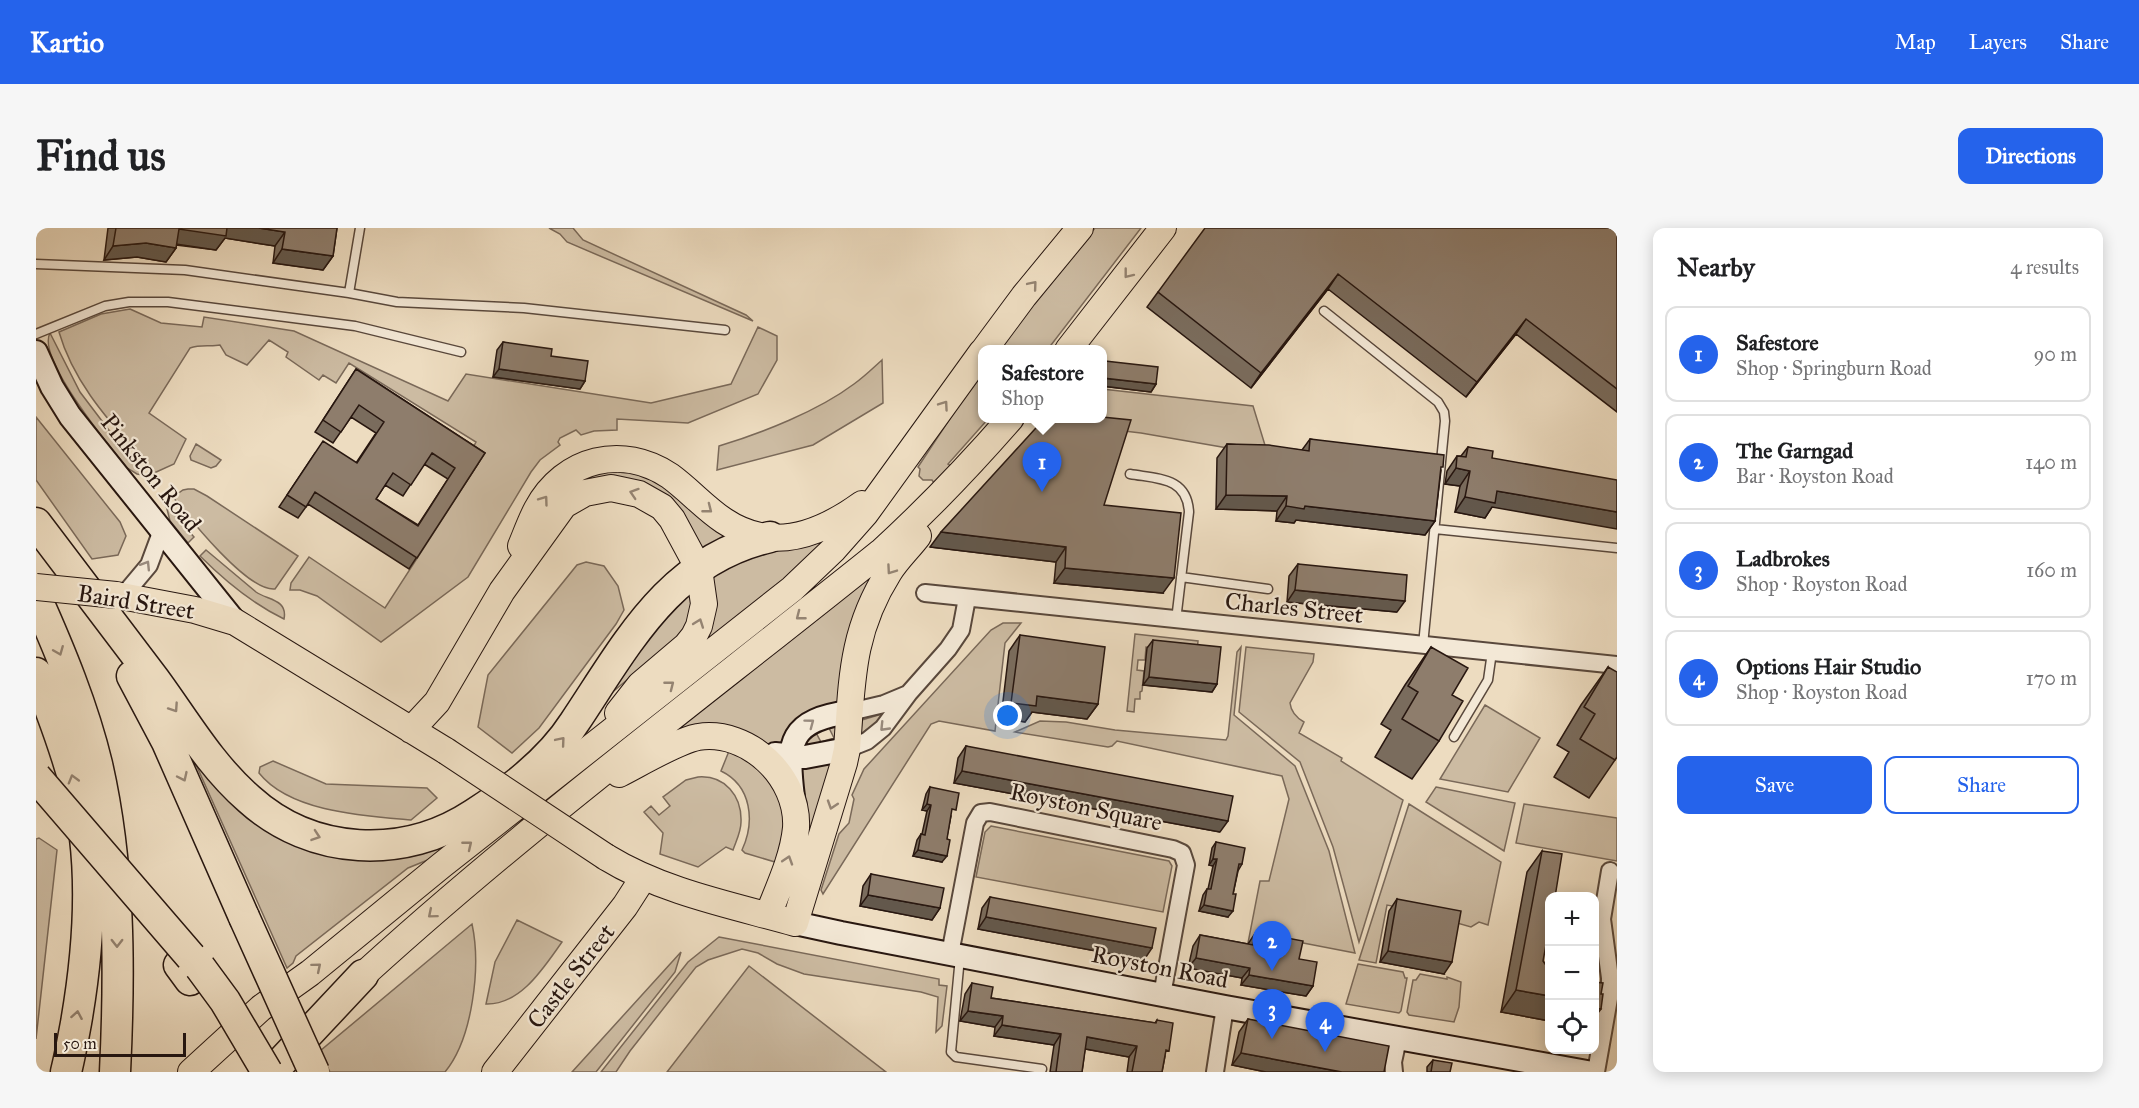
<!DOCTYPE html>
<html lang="en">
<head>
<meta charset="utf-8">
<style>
	body { margin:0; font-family:"IM FELL Great Primer",serif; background:#f6f6f6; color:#202124 }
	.controls { position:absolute; right:18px; bottom:18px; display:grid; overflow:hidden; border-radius:12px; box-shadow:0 3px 15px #0003 }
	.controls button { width:54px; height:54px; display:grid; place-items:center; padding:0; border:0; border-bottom:2px solid #e0e0e0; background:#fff; color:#202124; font:30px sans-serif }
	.scale { position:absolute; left:18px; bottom:15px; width:132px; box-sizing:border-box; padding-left:6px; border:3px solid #281710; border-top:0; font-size:16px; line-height:21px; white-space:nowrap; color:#281710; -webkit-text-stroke:4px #f3e8d6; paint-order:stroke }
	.you { position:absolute; left:972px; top:488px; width:21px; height:21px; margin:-15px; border:4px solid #fff; border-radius:50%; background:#1a73e8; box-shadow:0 0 0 9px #1a73e833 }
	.badge { display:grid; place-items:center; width:39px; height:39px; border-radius:50%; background:#2563eb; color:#fff; font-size:20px; font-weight:700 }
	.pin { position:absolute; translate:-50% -50px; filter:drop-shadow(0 2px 3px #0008) }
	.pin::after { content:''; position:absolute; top:32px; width:21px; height:18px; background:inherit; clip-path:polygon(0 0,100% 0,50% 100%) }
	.popup { position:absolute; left:942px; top:117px; width:129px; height:78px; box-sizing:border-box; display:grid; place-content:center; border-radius:12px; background:#fff; filter:drop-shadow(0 2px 4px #0005); font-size:20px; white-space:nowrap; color:#757577 }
	.popup b { font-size:22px; color:#202124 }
	.popup::after { content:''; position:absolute; left:50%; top:100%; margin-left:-12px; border:12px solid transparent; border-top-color:#fff }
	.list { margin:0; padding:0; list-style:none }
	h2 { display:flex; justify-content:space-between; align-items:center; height:78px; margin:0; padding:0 24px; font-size:26px }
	h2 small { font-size:20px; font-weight:400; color:#757577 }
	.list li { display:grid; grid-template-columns:39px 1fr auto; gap:18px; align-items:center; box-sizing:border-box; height:96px; margin:0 12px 12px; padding:0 12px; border:2px solid #e0e0e0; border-radius:12px }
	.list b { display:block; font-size:22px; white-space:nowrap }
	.list p { margin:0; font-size:20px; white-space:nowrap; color:#757577 }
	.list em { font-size:20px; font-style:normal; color:#757577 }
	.actions { display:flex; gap:12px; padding:18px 24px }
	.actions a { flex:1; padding:14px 0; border:2px solid #2563eb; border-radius:12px; text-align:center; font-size:21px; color:#2563eb }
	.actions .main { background:#2563eb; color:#fff }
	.icon { flex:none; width:33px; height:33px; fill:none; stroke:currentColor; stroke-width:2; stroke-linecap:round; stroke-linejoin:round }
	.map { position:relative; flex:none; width:1581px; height:844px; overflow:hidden; border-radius:12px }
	header { display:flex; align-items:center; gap:36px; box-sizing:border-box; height:84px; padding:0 30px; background:#2563eb; color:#fff }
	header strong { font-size:28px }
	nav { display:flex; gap:33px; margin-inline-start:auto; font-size:21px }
	.intro { display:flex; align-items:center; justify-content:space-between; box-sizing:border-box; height:144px; padding:0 36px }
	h1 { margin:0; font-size:42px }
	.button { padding:15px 27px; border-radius:12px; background:#2563eb; color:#fff; font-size:21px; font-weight:700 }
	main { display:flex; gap:36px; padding:0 36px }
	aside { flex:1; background:#fff; border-radius:12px; box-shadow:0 3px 15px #0003 }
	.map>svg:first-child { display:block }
	.green { fill:#ccbba2; stroke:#7a6959; stroke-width:1.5 }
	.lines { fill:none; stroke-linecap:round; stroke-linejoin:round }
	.lane-casing { stroke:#59483c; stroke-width:11 }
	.street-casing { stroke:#59483c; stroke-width:20 }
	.secondary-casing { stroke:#281710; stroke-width:26 }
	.primary-casing { stroke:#281710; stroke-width:28 }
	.highway-casing { stroke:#281710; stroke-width:33 }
	.lane { stroke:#f3e8d6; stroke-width:8 }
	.street { stroke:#f3e8d6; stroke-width:16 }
	.secondary { stroke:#f3e8d6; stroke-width:22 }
	.primary { stroke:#eddcc0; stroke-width:26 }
	.highway { stroke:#eddcc0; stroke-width:30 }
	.primary-bridge-casing { stroke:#281710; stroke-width:28; stroke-linecap:butt }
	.highway-bridge-casing { stroke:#281710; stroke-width:33; stroke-linecap:butt }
	.primary-bridge { stroke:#eddcc0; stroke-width:26 }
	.highway-bridge { stroke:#eddcc0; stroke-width:30 }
	.wall { fill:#7a6c5d; stroke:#281710; stroke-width:1.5; fill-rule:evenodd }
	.shaded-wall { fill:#63584c; stroke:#281710; stroke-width:1.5 }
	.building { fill:#8e7d6c; stroke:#281710; stroke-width:1.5; fill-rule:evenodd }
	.oneway { stroke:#948371 }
	.oneway2 { stroke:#988a7d }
	.labels { text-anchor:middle; stroke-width:4.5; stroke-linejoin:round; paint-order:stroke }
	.street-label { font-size:24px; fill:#281710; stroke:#f3e8d6 }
</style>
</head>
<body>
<header>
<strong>Kartio</strong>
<nav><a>Map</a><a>Layers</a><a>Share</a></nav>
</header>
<div class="intro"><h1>Find us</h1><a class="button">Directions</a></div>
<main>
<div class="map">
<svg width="1581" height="844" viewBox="0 0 1581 844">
	<rect width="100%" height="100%" fill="#eddcc0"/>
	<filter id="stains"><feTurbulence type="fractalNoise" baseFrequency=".00333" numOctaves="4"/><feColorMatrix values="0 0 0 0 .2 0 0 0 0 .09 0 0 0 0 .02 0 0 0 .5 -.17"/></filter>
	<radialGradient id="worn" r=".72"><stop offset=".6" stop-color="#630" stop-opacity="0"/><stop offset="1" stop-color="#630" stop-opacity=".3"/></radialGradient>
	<path class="green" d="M513 0H537L547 12 710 87 717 93 531 14 524 6Z
		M1059 0H1105L1012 121 964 122 997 75Z
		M94 81 125 95 166 99 168 89 258 103 412 173 430 146 615 175 695 156 722 99 741 108V132L722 166 652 195 581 191V202L558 203 545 207 540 202 524 210 522 214 524 217 504 232 495 244 432 349 345 414 281 368 264 362H254L255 355 273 329 349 380 442 236 432 229 440 214 313 135 300 155 287 147 283 152 250 129 252 124 233 112 211 137 190 127 184 117C175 119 165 116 154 120L113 185 150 211 138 236 118 245C81 201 39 160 23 104L65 86Z
		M14 105 44 164 107 247 101 246 91 240C74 219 0 130 14 105Z
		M846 132 847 175 777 217 681 242 683 218C726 205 782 183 818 156 828 149 837 140 846 132Z
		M946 142V190L952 191 912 236 915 238 898 255 896 252H887L883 248 884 241 882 239Z
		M1066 161 1217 178 1232 227 1105 205 1020 195 1066 190Z
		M0 189 84 294 90 308 82 327 56 331 0 252Z
		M160 216 185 232 180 238 175 240 155 232 154 228Z
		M599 239 706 309 665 330 637 279 520 266 540 249Z
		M152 261H158L171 268 262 328 239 361C212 364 154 291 137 269L147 262Z
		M130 277 158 309 152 315 134 293Z
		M785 308 788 315 774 331 663 419 671 343Z
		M170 322 220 364C231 372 252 371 248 391 215 375 189 353 164 328Z
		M550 334 568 338 582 358 588 382 580 396 503 500 476 525 442 499 452 447 541 337Z
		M842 339 806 475 748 521 722 514 645 501V498Z
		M653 354 656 386 648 404 573 467 590 424Z
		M967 395H985L969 415 959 503 903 493 895 496 787 666 785 662 803 606 813 595 818 571 816 567 828 541 955 402Z
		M1099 406 1162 413 1161 424 1110 419 1109 432H1102L1101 442 1108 443 1106 463 1104 464V471H1099L1098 484 1091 483Z
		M1205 419 1198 487 1259 538 1293 623 1319 725 1262 714 1212 715 1224 653H1233L1253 571 1246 548 1081 513 1076 518 1072 519 979 504 1004 493 1030 494 1079 502 1190 512 1192 508 1201 424Z
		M1210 419 1278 426 1277 434 1254 475C1255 484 1261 490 1268 494L1263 505 1306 530 1305 533 1367 572 1323 714 1297 619 1264 534 1203 484Z
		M1449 477 1504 510 1472 564 1404 551Z
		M849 485 844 492 826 505 825 504 826 492Z
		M803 491 801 515 765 519 778 501 785 514 798 510 790 494Z
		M149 512 260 609 436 595 399 629 372 640 260 728 257 735 251 740Z
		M695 518 731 540 750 587 747 610 739 634 709 625 706 622C719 594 716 558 685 543Z
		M237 533 290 556 391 560 401 570 375 592C328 588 254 584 223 545L224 539Z
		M763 534H797L776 602 772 599 771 574 763 546Z
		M662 549C689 547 706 568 705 594 705 604 700 613 697 622L690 619 662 639 624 626 627 605 608 584 615 578 623 587 634 578 627 569 650 552Z
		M1400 559 1479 575 1468 623 1390 574Z
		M1373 576 1465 634 1452 697 1443 694 1435 699 1421 695V690L1351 677 1340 735 1323 732Z
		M1488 576 1581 590V633L1480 615Z
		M955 598 1133 633 1136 638 1127 684 940 649 949 604Z
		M3 610 21 622 0 811V611Z
		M481 692 526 714C508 739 485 777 450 776L459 734Z
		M436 696C445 738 437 810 409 844H294L284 823Z
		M683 709 903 751V757L911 758 906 798 900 804 902 769 885 764 768 746 741 736 722 725 706 721 672 732 660 739 594 823 580 844H565L652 734Z
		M645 724 639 744 560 844H536Z
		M1322 736 1367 744 1369 750H1371L1365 783 1363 785 1310 776Z
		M713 738 850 844H631Z
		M1384 746 1411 751V749L1425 754 1423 779 1418 794 1373 787 1371 784 1377 752H1380Z"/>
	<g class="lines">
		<defs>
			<path id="lane" d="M0 36 149 42 313 65 324 0
				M313 65 361 74 488 80 689 102
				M1288 83 1402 174 1408 184 1409 193 1387 417
				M0 106 69 78 93 74H132L319 98 425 124
				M1094 246C1122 251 1151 249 1153 284L1140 392
				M1399 301 1581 320
				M1145 349 1232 361
				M1418 509 1452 452 1456 424
				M924 729 915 824 920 829 1006 841"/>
			<path id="street" d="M889 365 1581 437
				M87 368 113 337 126 302
				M814 484 848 476 872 466
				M811 521 831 513 847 500 873 465 912 421 925 402 931 370
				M914 726 939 595 945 585 954 584 1137 621 1146 625 1150 637 1126 767
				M1179 844 1189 779
				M1358 844 1357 834 1362 811
				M1560 844 1574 765V750L1566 691 1574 643"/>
			<path id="secondary" d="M0 124 16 159 34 188 199 394
				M739 526 769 529 811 521
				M757 569C750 513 754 492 814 484
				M759 695 805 705 1189 779 1551 844"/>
			<path id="primary" d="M948 122 988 68 1044 0
				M1032 122 1127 0
				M485 318C490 306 495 292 501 281 528 230 587 216 634 248 664 270 684 300 724 308 761 316 797 297 826 276
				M80 367 159 382 199 394 410 523
				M375 502 401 474 466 363 528 277 549 265 575 260 603 266 626 279 636 291 663 341 668 376 663 398 658 408 650 418 604 457 582 485
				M583 546C603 536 641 513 662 509 712 501 763 549 760 600 757 630 743 659 732 687
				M570 629C627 664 695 677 759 695L808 535 811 521C816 453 815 404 853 344 861 331 873 320 882 308
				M312 761C481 605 666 468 845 324 891 282 934 237 975 190
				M155 844 225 780 274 745 406 637 756 361 798 321 829 286 946 124
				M459 844 589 678 607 650"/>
			<path id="highway" d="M0 295C40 347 79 400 119 452 149 493 174 537 213 571 276 628 368 632 438 586 474 563 515 531 538 495 591 416 633 332 734 309
				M0 369C24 423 47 478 61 536 84 637 84 741 79 844
				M0 445C15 482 29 519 39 557 59 631 53 720 40 795 37 811 34 828 30 844
				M96 448 131 514 208 689
				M143 737 154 752
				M236 844 327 747"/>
		</defs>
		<use href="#lane" class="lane-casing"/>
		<use href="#street" class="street-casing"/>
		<use href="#secondary" class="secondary-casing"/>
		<use href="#primary" class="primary-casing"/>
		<use href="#highway" class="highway-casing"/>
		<use href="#lane" class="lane"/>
		<use href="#street" class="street"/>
		<use href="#secondary" class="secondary"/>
		<use href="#primary" class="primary"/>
		<use href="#highway" class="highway"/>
		<defs>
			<path id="primary-bridge" d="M0 359 80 367
				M410 523 570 629"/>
			<path id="highway-bridge" d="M0 549 155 729
				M208 689 278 844
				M164 739 189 773 231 844"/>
		</defs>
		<use href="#primary-bridge" class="primary-bridge-casing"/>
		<use href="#highway-bridge" class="highway-bridge-casing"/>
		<use href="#primary-bridge" class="primary-bridge"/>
		<use href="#highway-bridge" class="highway-bridge"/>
	</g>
	<path class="wall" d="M72 0H301L297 28 287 42 237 35 239 18 189 10 180 22 140 17V20L130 34 101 29 68 32Z
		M1581 0V184L1480 106 1430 169 1292 61 1215 160 1111 79 1122 64Z
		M467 114 515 128 549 153 544 161 457 149 461 122Z
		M1069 133 1120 156 1115 164 1066 158V137Z
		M320 141 449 225 373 341 272 276 262 290 243 279 279 225 320 235 340 205 315 189 297 215 279 204ZM388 236 412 251 382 297 340 271 349 257 367 268Z
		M1274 211 1405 242 1399 293 1389 307 1260 292 1258 295 1240 293 1241 283 1180 281 1181 230 1191 216 1266 222Z
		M1432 219 1456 230V279L1449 290 1419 284 1424 258 1409 256 1411 243 1421 228H1425Z
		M1068 277 1127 365 1018 355 1020 334 894 319Z
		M1262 336 1361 384 1251 374 1253 348Z
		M984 407 1062 476 1051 491 996 484 989 494 965 490 973 423Z
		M1117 412 1181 456 1176 464 1107 457 1111 420Z
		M1395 419 1416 467 1403 513 1376 551 1339 529 1355 502 1345 496 1369 457Z
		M1572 439 1581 529 1553 570 1518 549 1533 524 1521 517 1545 477Z
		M930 518 1184 604 918 555 922 530Z
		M894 559 915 588 906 634 877 628 881 612 885 606H886L891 583 886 582 890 566Z
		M1180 614 1206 636 1202 643 1192 689 1163 683 1167 667 1171 661H1172L1177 638 1173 637 1176 620Z
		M1506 623 1507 733 1514 743V793L1465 784 1491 644Z
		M835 646 904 680 896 692 824 678 827 658Z
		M954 669 1108 732 942 701 946 680Z
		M1361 671 1408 746 1344 734 1353 683Z
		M1220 704 1263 731 1277 758 1270 768 1205 757 1206 750 1152 740 1157 718 1164 707 1212 716Z
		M936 755 955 770 1119 795 1121 792 1129 828 1126 844H1091L1093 829 1049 821 1046 844H1014L1018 817 958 808 959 799 924 793 929 766Z
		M1212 791 1348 844H1230L1196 837 1203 804Z
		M1397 832 1414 844H1391V839Z"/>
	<path class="shaded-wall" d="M189 0H223L249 4 239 18 189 10 180 22 133 15 143 1Z
		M110 15 140 20 130 34 101 29 68 32 77 18Z
		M246 21 297 28 287 42 237 35Z
		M1302 46 1292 61 1215 160 1225 145Z
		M1490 91 1480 106 1430 169 1441 154Z
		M463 141 549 153 544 161 457 149Z
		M1067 150 1120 156 1115 164 1066 158V151Z
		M1420 240 1434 243 1424 258 1409 256Z
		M1461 263 1581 284V301L1456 279 1449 290 1419 284 1429 269Z
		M1190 267 1251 268 1241 283 1180 281Z
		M1250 278H1269L1399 293 1389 307 1260 292 1258 295 1240 293Z
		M905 304 1030 319 1020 334 894 319Z
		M1029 340 1138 350 1127 365 1018 355Z
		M1259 362 1369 373 1361 384 1251 374Z
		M1113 449 1181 456 1176 464 1107 457Z
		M1001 468 1062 476 1051 491 996 484 989 494 965 490 975 475Z
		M926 543 1192 593 1184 604 918 555Z
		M891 576 895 577 891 583 886 582Z
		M882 622 911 628 906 634 877 628Z
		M1177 631H1181L1177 638 1173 637Z
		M832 667 904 680 896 692 824 678Z
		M1168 677 1197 683 1192 689 1163 683Z
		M950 689 1116 720 1108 732 942 701Z
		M1352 723 1416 734 1408 746 1344 734Z
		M1160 730 1214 740 1206 750 1152 740Z
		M1213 747 1277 758 1270 768 1205 757Z
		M1480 762 1514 768V793L1465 784Z
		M1558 780 1565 781 1558 790Z
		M932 783 967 788 959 799 924 793Z
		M966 797 1025 806 1018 817 958 808Z
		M1051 809 1101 818 1093 829 1044 820Z
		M1205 825 1306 844H1230L1196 837Z"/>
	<path class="building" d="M80 0H191L190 8 143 1 140 20 110 15 77 18Z
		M223 0H301L297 28 246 21 249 4Z
		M1169 0H1581V161L1490 91 1441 154 1302 46 1225 145 1122 64Z
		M467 114 516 121 515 128 552 133 549 153 463 141Z
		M1069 133 1122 139 1120 156 1067 150Z
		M320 141 449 225 381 330 279 264 270 279 251 267 287 213 321 235 348 194 323 177 305 204 287 192ZM396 225 419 240 382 298 340 271 357 245 375 257Z
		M1066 189 1095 192 1068 277 1145 285 1138 350 1029 340 1030 319 905 304 1009 190H1066Z
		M1274 211 1408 227 1407 239H1405L1399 293 1269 278 1268 281 1250 278 1251 268 1190 267 1191 216 1233 217 1273 223Z
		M1432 219 1457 223 1456 230 1581 252V284L1461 263 1459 275 1429 269 1434 243 1420 240 1421 228 1430 229Z
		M1262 336 1371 347 1369 373 1259 362Z
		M984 407 1069 419 1062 476 1001 468 1000 478 975 475Z
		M1117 412 1185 419 1181 456 1113 449Z
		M1395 419 1432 440 1416 467 1427 473 1403 513 1366 491 1382 464 1372 458Z
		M1572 439 1581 444V529L1579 532 1544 511 1559 486 1548 479Z
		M930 518 1197 568 1192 593 926 543Z
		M894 559 923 565 920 582 916 581 911 611 914 612 911 628 882 622 885 606 889 607 895 577 891 576Z
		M1180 614 1209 620 1206 636H1203L1197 666H1200L1197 683 1168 677 1171 661H1175L1181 631H1177Z
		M1506 623 1526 626 1519 669H1514V696L1507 733 1514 743V768L1480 762Z
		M835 646 908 660 904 680 832 667Z
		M954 669 1120 700 1116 720 950 689Z
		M1361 671 1425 683 1416 734 1352 723Z
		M1220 704 1267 713 1263 731 1281 734 1277 758 1213 747 1214 740 1160 730 1164 707 1217 717Z
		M1558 754 1567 755 1565 766H1567L1565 781 1558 780Z
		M936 755 957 759 955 770 1120 795 1121 792 1137 795 1133 823 1130 822 1126 844H1096L1101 818 1051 809 1046 844H1020L1025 806 966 797 967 788 932 783Z
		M1212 791 1353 818 1348 844H1306L1205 825Z
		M1397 832 1416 835 1414 844H1395Z"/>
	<defs><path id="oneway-chevron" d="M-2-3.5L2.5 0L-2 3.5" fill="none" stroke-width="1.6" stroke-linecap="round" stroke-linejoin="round" transform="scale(1.5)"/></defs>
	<g class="oneway">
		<use href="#oneway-chevron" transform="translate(1092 46) rotate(128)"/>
		<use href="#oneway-chevron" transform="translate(997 57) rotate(-50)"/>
		<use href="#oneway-chevron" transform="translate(908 177) rotate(-55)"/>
		<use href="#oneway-chevron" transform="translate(598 265) rotate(-162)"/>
		<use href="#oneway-chevron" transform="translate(508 272) rotate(-54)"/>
		<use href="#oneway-chevron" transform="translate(672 281) rotate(38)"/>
		<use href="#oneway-chevron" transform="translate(855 342) rotate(125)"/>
		<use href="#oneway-chevron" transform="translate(764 388) rotate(142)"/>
		<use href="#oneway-chevron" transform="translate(663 395) rotate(-70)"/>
		<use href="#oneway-chevron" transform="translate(23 423) rotate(68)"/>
		<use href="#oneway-chevron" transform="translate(634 457) rotate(-38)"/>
		<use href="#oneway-chevron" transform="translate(138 480) rotate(56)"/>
		<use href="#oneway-chevron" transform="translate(525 513) rotate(-50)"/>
		<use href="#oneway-chevron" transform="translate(147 549) rotate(65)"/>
		<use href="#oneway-chevron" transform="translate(37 551) rotate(-106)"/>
		<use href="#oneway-chevron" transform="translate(796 577) rotate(108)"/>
		<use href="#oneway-chevron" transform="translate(280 608) rotate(19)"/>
		<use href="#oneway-chevron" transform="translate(432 617) rotate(-39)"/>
		<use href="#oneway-chevron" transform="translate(752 632) rotate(-72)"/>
		<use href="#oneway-chevron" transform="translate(396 686) rotate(140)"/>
		<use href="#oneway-chevron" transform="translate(81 715) rotate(90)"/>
		<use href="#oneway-chevron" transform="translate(281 739) rotate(-40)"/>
		<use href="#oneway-chevron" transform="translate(41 787) rotate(-80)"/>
	</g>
	<g class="oneway2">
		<use href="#oneway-chevron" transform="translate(110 337) rotate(-58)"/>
		<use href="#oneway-chevron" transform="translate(774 495) rotate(-37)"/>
		<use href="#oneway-chevron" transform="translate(848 499) rotate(134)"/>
	</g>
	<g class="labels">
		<g class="street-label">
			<text transform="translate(115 245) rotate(51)" y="8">Pinkston Road</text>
			<text transform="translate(100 374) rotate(9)" y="8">Baird Street</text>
			<text transform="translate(1258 380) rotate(6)" y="8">Charles Street</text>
			<text transform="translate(1050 579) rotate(12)" y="8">Royston Square</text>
			<text transform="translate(1124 739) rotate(11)" y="8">Royston Road</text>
			<text transform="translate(535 748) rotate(-52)" y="8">Castle Street</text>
		</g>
	</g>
	<rect width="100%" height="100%" filter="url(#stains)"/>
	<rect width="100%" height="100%" fill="url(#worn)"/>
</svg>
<div class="controls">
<button>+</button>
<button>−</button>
<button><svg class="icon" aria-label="locate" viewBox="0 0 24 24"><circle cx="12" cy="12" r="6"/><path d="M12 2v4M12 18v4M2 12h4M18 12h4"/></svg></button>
</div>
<div class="scale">50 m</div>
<div class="you"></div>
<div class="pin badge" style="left:1006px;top:264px">1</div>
<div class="popup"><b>Safestore</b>Shop</div>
<div class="pin badge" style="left:1236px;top:743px">2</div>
<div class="pin badge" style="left:1236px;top:811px">3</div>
<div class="pin badge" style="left:1289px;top:824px">4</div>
</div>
<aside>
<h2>Nearby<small>4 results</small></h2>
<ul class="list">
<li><span class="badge">1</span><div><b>Safestore</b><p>Shop · Springburn Road</p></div><em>90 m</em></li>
<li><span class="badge">2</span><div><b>The Garngad</b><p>Bar · Royston Road</p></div><em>140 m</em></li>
<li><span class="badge">3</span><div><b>Ladbrokes</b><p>Shop · Royston Road</p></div><em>160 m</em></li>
<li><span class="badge">4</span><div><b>Options Hair Studio</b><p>Shop · Royston Road</p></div><em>170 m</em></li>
</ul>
<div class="actions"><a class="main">Save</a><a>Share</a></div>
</aside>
</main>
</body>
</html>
